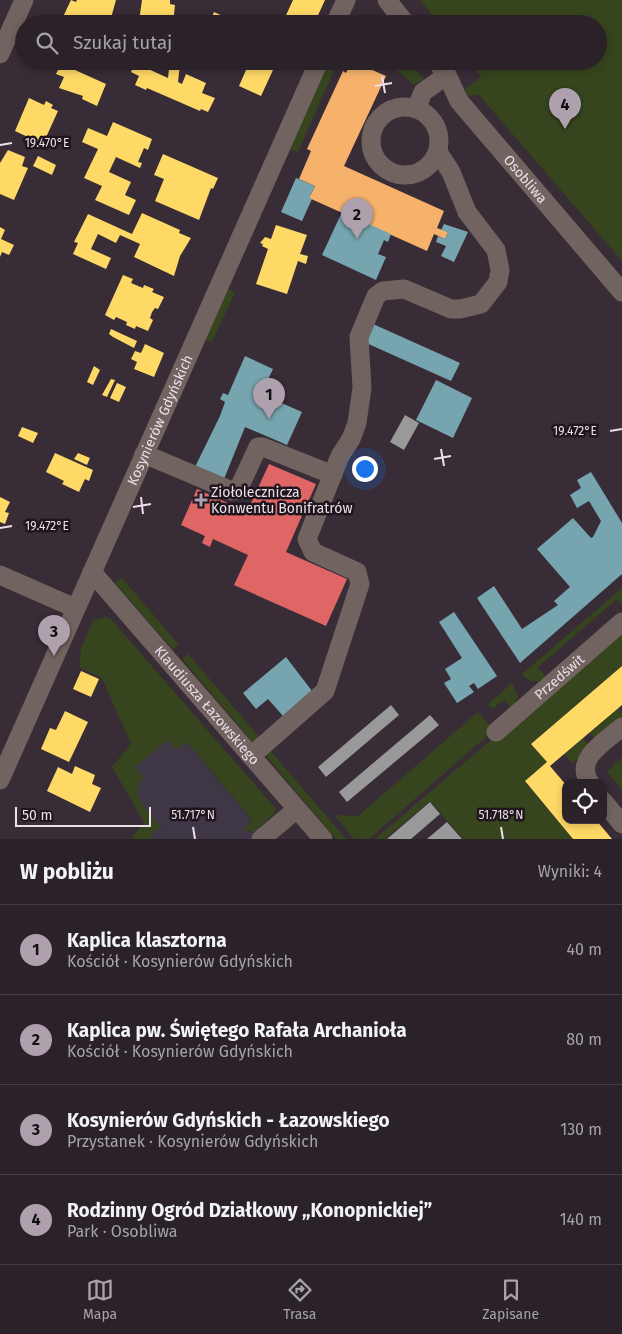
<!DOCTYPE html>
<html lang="pl">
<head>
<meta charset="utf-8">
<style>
	body { margin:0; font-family:"Fira Sans",sans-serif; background:#322931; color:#f1f3f6 }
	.controls { position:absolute; right:15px; bottom:15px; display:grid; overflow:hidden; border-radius:10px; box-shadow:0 2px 8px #0003 }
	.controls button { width:45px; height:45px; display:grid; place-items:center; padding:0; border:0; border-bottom:1px solid #463e46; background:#2a2129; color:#f1f3f6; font:25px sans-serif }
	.scale { position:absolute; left:15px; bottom:12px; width:136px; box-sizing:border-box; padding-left:5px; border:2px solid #eddfeb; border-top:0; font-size:14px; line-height:18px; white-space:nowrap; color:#eddfeb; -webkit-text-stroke:4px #1e151d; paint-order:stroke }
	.you { position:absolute; left:364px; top:468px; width:18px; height:18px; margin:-12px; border:4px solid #fff; border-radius:50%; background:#1a73e8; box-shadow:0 0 0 8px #1a73e833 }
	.badge { display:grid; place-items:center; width:32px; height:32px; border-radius:50%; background:#aea0ac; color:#111; font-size:16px; font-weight:700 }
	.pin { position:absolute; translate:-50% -41px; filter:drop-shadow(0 1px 2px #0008) }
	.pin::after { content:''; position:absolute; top:26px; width:18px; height:15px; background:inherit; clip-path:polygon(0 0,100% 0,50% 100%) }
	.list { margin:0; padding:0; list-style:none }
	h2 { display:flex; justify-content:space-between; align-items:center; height:65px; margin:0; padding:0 20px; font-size:21px }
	h2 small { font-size:16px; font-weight:400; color:#a5a3a8 }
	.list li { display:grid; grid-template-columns:32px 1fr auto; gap:15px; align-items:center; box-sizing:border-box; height:90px; padding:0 20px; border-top:1px solid #463e46 }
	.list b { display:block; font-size:19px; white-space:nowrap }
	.list p { margin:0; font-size:16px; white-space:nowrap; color:#a5a3a8 }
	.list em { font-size:16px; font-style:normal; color:#a5a3a8 }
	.icon { flex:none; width:28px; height:28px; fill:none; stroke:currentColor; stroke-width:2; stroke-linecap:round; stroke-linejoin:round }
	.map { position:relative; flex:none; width:622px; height:839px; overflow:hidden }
	.search { position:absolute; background:#2a2129; box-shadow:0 2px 8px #0003; left:15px; right:15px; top:15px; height:55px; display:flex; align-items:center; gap:12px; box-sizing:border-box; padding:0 18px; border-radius:28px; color:#a5a3a8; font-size:19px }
	.sheet { height:425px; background:#2a2129 }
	nav { display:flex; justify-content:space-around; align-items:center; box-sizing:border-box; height:70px; border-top:1px solid #463e46; background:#2a2129; font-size:14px; color:#a5a3a8 }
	nav a { display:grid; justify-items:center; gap:2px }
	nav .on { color:#aea0ac }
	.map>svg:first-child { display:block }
	.commercial { fill:#3f3646 }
	.green { fill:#36451d }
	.homes { fill:#ffd966 }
	.shops { fill:#e06666 }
	.health { fill:#f6b26b }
	.public { fill:#76a5af }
	.industry { fill:#999 }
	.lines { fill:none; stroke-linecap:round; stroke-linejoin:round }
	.minor { stroke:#716360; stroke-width:19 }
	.ticks { fill:none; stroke:#eddfeb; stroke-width:2 }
	.poi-dot { fill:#aea0ac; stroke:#1e151d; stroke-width:2 }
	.labels { text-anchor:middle; stroke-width:5; stroke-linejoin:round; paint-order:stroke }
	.street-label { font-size:14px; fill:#eddfeb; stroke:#1e151d }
	.poi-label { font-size:14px; fill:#eddfeb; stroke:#1e151d; text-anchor:start }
	.ticks-label { font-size:12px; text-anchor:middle; fill:#eddfeb; stroke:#1e151d; stroke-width:5; stroke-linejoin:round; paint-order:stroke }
</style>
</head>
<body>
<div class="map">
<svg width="622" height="839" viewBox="0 0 622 839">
	<rect width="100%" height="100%" fill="#382c37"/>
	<path class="commercial" d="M177 730 257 827 268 839H131L144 822 112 767Z"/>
	<path class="green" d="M420 0H622V261L479 95 463 96 464 90 481 77 469 61H598V24H439Z
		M329 61H338L298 152 290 149Z
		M381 61H408L424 79 414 85 392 66Z
		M228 289 235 292 212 342 205 340Z
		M122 578 179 645 173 650 115 583Z
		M622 588V605L617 599 538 667 547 678C536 683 530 683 522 674Z
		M105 617 111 619 276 809 273 815 253 832 242 830 253 821 187 742 176 750 167 740 135 767 144 778 139 784 137 797 161 827 151 835 153 839H131L144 822 112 767 131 744 102 678 79 667 81 648 93 621Z
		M622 628V666L531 744 547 762 525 782 573 839H463L430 801 385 839H375Z
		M188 654 262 740 255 745 182 659Z
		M512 683 518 696 512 709 504 700 492 709 488 704Z
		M618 708 622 713V722L597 742 590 733Z
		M478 712 494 730 369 839H354L334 815 358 816Z
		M583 738 591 749 572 763 564 754Z
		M268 748 346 839H336L266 756Z
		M622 757V790L607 772Z"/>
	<path class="homes" d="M71 0 76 2 77 0H116L111 18 123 24H95L89 21 88 24H73L62 19Z
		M142 0H170V4L175 5 173 24 139 21Z
		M293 0H325L314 24H282Z
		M214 12 240 24H209Z
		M55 61H66L64 65 106 84 97 106 82 99 83 96 59 88 64 77 56 74 61 64Z
		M170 61H185V65L180 64 178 82 182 84 186 74 206 83 202 93 215 98 208 112 201 109 200 111 147 88 146 90 135 85 139 76 131 72 135 63 168 78Z
		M250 61 273 70 261 96 239 86Z
		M29 98 44 105 46 101 53 105 51 108 58 111 43 144 36 141 34 144 28 141 30 138 15 131Z
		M113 122 152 139 148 150 144 148 138 162 142 163 140 168 116 157 109 172 131 182 125 195 136 200 129 215 95 200 102 186 84 178 98 149 82 142 88 128 107 136Z
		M8 150 25 157 22 166 28 168 14 200 0 194V163Z
		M163 154 218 178 213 189 211 188 199 220 155 201 164 179 154 175Z
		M38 156 56 165 52 175 33 166Z
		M142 213 180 230 179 233 191 238 180 256 174 276 134 257 140 244 120 235 116 243 98 234 91 249 111 258 106 269 73 254 78 243 74 242 88 214 132 234Z
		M276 225 307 235 300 254 308 256 306 264 298 261 287 294 256 284 268 249 262 246 263 244 260 243 265 237 271 239Z
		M0 227 5 230 1 239 14 245 9 255 2 252 0 257Z
		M123 275 133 279 131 283 143 288 144 285 154 289 152 292 164 297 158 309 155 308 152 312 150 318 153 320 148 331 136 326 135 329 126 325 127 322 116 317 114 320 105 315Z
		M111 329 137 341 134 348 113 337 109 334Z
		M145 344 164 353 154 377 134 369 137 362 131 359 135 351 141 353Z
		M94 366 100 370 93 385 87 382Z
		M111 379 115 380 107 397 102 395Z
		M117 383 126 387 119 402 110 398Z
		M22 427 38 433 33 443 18 436Z
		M55 453 93 470 89 481 85 479 79 492 62 484 64 481 46 472Z
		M78 453 90 458 87 465 74 459Z
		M0 497 10 502 5 512 9 513 5 524 0 522Z
		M622 666V705L550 766 566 785V820H596L612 839H573L525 781 547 762 531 744Z
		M81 671 99 679 91 697 73 689Z
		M65 711 88 722 69 762 41 749 50 728 56 730Z
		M75 766 95 775 92 784 101 788 90 812 47 791 58 767 72 774Z"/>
	<path class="shops" d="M269 464 316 484 286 552 347 579 326 626 234 585 248 555 213 539 210 547 202 543 205 536 181 525 197 489 247 512Z"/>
	<path class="health" d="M352 61 386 76 344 166 444 211 437 228 448 232 445 239 434 234 427 251 309 198 315 186 299 179 311 151 307 149 343 71 346 73Z"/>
	<path class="public" d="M296 178 315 186 309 198 312 199 302 221 281 212Z
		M342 212 391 234 388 242 384 240 378 254 386 257 376 280 322 255Z
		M444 224 468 232 454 262 441 256 446 246 436 242 438 236 445 239 448 232 441 230Z
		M373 324 460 363 451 381 364 342Z
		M245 356 273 369 261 394 302 412 287 445 245 427 224 479 195 467 220 416 225 402 220 399 223 393 228 395Z
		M436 380 472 398 453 438 416 420Z
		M591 472 622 523V574L520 663 477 598 494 586 522 629 558 605 554 601 570 587 537 549 573 518 591 538 593 537 601 521 589 501 577 508 570 495 581 488 577 480Z
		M454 612 497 676 478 689 474 683 469 686 474 692 457 703 444 683 451 679 445 669 462 658 439 622Z
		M286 657 312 691 283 716 268 699 256 709 243 693Z"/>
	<path class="industry" d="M405 415 419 423 404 450 390 442Z
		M391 705 399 715 326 777 318 767Z
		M430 715 439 725 347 802 339 792Z
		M430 802 440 814 411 839H387Z
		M447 822 462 839H427Z"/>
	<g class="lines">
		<g class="minor">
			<path d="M387 0 406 24"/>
			<path d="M335 24 346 0"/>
			<path d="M0 54 24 0"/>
			<path id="s1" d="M436 61 447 75 459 101 622 292"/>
			<circle cx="405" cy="141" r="34"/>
			<path d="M416 109 423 92 447 75"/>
			<path d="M144 454 232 491 238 490 258 447H263L333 475"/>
			<path id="s2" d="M92 572 323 839"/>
			<path d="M0 575 75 608"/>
			<path id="s3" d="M496 732 622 622"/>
			<path d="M251 756 325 691 360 584 357 572 313 552 307 539 340 456 351 439 357 423 362 388 359 337 376 296 383 291 404 289 451 309H460L481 304 498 282 500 270 496 250 467 212 451 172 438 152"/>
			<path id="s4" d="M0 780 319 61"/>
			<path d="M590 783C573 759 606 741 622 727"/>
			<path d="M603 801 622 824"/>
			<path d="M261 839 297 809"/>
		</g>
	</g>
	<path class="ticks" d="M382 76 385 93M375 86 392 83M0 145 12 143M610 431 622 429M441 449 444 466M434 459 451 456M141 497 143 514M133 507 151 504M0 528 12 526M193 827 195 839M501 827 503 839"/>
	<path class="poi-dot" d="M198.5 492.5h5v5h5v5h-5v5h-5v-5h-5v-5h5z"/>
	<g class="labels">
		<g class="street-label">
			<text dy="5" stroke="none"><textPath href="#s1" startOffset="149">Osobliwa</textPath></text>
			<text dy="5" stroke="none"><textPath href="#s4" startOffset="394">Kosynierów Gdyńskich</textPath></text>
			<text dy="5" stroke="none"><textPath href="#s3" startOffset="84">Przedświt</textPath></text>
			<text dy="5" stroke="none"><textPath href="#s2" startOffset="176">Klaudiusza Łazowskiego</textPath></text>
		</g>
		<g class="poi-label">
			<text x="211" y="497">Ziołolecznicza<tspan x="211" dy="16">Konwentu Bonifratrów</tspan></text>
		</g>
	</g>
	<g class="ticks-label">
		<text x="47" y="147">19.470°E</text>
		<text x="575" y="435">19.472°E</text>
		<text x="47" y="530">19.472°E</text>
		<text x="193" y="819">51.717°N</text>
		<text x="501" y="819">51.718°N</text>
	</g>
</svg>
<div class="controls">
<button><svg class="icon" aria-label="locate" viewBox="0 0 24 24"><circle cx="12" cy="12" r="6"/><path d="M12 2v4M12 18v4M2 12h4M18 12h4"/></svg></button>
</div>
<div class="scale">50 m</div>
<div class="you"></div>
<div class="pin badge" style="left:269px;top:419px">1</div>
<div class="pin badge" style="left:357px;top:239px">2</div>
<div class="pin badge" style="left:54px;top:656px">3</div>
<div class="pin badge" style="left:565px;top:129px">4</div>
<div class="search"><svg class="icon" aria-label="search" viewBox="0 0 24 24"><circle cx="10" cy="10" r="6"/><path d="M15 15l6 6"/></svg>Szukaj tutaj</div>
</div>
<section class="sheet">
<h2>W pobliżu<small>Wyniki: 4</small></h2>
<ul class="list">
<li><span class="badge">1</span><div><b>Kaplica klasztorna</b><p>Kościół · Kosynierów Gdyńskich</p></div><em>40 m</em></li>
<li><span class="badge">2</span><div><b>Kaplica pw. Świętego Rafała Archanioła</b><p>Kościół · Kosynierów Gdyńskich</p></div><em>80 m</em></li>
<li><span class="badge">3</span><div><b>Kosynierów Gdyńskich - Łazowskiego</b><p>Przystanek · Kosynierów Gdyńskich</p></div><em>130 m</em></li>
<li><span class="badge">4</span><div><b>Rodzinny Ogród Działkowy „Konopnickiej”</b><p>Park · Osobliwa</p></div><em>140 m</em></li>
</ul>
</section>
<nav>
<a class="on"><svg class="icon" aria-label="map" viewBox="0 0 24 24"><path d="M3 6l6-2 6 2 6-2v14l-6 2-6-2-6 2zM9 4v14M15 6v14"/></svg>Mapa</a>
<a><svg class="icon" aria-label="directions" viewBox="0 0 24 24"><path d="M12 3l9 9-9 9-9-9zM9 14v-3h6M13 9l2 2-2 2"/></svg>Trasa</a>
<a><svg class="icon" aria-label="saved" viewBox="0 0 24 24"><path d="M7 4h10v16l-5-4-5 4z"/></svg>Zapisane</a>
</nav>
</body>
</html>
